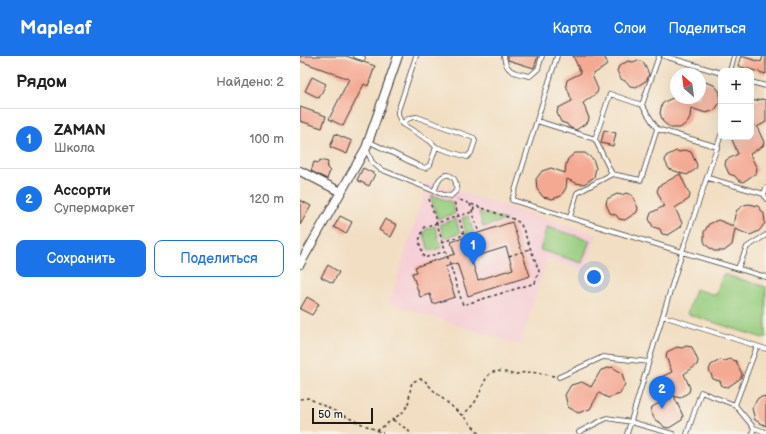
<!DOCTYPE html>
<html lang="ru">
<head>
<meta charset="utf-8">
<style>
	body { margin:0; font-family:"Balsamiq Sans",sans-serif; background:#f6f6f6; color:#202124 }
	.controls { position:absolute; right:12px; top:12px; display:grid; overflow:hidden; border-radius:8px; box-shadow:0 4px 16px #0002 }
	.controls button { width:36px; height:36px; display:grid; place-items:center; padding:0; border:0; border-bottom:1px solid #e0e0e0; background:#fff; color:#202124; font:20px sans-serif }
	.compass { position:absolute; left:370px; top:12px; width:36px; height:36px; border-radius:50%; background:#fff; box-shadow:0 4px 16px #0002; rotate:332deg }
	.scale { position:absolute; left:12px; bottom:10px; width:61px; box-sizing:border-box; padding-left:4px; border:2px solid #1c1c1c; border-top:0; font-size:11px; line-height:14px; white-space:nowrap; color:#1c1c1c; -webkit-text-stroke:3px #f7f3e8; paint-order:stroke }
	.you { position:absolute; left:294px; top:221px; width:14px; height:14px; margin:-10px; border:3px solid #fff; border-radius:50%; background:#1a73e8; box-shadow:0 0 0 6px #1a73e833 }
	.badge { display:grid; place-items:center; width:26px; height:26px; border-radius:50%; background:#1a73e8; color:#fff; font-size:13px; font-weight:700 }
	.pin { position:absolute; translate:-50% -33px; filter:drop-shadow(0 1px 2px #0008) }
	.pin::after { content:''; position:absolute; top:21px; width:14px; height:12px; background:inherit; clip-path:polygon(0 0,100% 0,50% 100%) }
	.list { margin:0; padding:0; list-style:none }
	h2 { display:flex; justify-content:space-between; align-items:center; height:52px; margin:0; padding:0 16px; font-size:17px }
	h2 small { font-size:13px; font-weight:400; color:#757577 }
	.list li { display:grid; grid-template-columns:26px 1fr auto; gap:12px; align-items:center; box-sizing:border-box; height:60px; padding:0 16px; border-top:1px solid #e0e0e0 }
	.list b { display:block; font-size:15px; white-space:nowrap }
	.list p { margin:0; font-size:13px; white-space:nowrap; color:#757577 }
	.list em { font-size:13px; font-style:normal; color:#757577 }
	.actions { display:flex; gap:8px; padding:12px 16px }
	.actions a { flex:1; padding:9px 0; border:1px solid #1a73e8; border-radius:8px; text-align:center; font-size:14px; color:#1a73e8 }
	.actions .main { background:#1a73e8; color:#fff }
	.map { position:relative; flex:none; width:466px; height:378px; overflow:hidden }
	header { display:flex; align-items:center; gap:24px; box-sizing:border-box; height:56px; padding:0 20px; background:#1a73e8; color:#fff }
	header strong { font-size:19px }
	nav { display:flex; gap:22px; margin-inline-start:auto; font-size:14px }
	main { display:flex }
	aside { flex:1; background:#fff }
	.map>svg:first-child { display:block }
	.built { fill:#f6cfd6 }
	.grass { fill:#98cd7f; stroke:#5a744e }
	.building { fill:#f4a993; fill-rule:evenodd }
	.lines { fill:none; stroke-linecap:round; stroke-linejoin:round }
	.service-casing { stroke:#3c3935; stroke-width:5.5 }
	.minor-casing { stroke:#3c3935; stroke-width:10 }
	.path { stroke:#3c3935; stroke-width:1.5; stroke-dasharray:3 3; stroke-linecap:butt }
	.service { stroke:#fff; stroke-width:4 }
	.minor { stroke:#fff; stroke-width:8 }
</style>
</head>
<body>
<header>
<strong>Mapleaf</strong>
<nav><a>Карта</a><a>Слои</a><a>Поделиться</a></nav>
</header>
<main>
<aside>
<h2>Рядом<small>Найдено: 2</small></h2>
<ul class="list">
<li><span class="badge">1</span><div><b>ZAMAN</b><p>Школа</p></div><em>100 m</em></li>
<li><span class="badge">2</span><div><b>Ассорти</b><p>Супермаркет</p></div><em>120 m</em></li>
</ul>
<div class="actions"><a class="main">Сохранить</a><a>Поделиться</a></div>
</aside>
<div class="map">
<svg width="466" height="378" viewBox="0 0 466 378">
	<rect width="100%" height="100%" fill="#f7f3e8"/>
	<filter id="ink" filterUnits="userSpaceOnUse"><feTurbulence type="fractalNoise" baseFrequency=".025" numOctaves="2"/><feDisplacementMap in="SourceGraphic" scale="8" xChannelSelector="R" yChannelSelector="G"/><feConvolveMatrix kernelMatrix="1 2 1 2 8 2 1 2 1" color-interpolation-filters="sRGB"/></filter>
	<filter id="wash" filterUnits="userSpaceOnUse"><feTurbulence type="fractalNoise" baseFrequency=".012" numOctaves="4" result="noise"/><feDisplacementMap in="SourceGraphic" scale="16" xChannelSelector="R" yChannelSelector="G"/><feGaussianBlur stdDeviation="0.9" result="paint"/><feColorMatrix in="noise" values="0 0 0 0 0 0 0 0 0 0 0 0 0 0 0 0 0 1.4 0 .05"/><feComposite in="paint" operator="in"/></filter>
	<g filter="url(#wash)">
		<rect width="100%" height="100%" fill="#f2dec2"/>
		<path class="built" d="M128 126 297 179 285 215 247 203 220 289 89 247Z"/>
		<path class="grass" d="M132 139 152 146 155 158 138 163 131 142Z
			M179 156 206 164 183 171Z
			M168 160 174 178 167 181 162 162Z
			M156 163 160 177 144 182 140 168Z
			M135 170 141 192 129 195 124 178 126 173Z
			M247 171 290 184 282 207 240 194Z
			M423 218 466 231V283L387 258 395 233 416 239Z"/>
		<g id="blocks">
			<path class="building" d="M0 0H46L75 10 68 30 64 28 43 70 29 63 49 23 0 5Z
				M208 0H238L234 12 208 4Z
				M273 0H304L307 6 306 10 292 19 298 33 297 37 283 47 289 62 288 66 276 74 269 71 267 68 261 66 257 57 258 52 272 45 266 29 267 24 281 17Z
				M441 0 461 6 463 0H466V18L438 10Z
				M338 4 343 6 349 18 347 24 336 31 330 30 327 26 321 23 317 15 319 10 328 5 333 6Z
				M12 21 26 28 19 42 5 35Z
				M405 26 414 29 420 36V46L415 54 406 57 391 52 390 61 388 66 380 72H371L363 66 360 57 362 48 366 45 375 41 380 42 389 46 390 42H400V27Z
				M461 43 466 44V66L457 71 464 86 463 90 450 98 457 113 456 117 443 126 438 124 435 120 429 118 425 109 426 104 438 98 431 81H451V71L454 70 451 65V44L456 45Z
				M0 51 26 60 22 72 0 65Z
				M304 74 316 77 313 90 301 87Z
				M35 78 52 85 47 98 30 91Z
				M385 94 391 96 397 109 396 113 387 119 369 113 365 105 366 100 376 95 380 96Z
				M275 97H285L293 103 296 112 294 121 286 127 281 128 276 127 267 123 266 132 261 140 252 143 243 141 237 133 236 123 242 115 251 112 265 117 266 108 268 103Z
				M20 104 28 106 27 112 30 115 27 123 11 115 14 106 19 107Z
				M63 112 75 118 69 130 57 124Z
				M380 118 390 139 389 143 375 152 382 167 381 171 368 179 362 178 360 173 353 171 349 163 351 157 364 150 357 135 359 130Z
				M326 137 332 139 338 152 337 156 325 164 319 163 316 159 310 157 306 148 307 143 317 138 322 139Z
				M0 144 11 150 0 169Z
				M449 148 458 150 464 158 465 167 459 175 450 179 435 173 432 189 424 195H414L406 189 404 185V176L409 168 418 164 433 170 435 159 437 154 444 149Z
				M40 160 52 166 46 178 34 171Z
				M85 163 97 169 91 181 79 174Z
				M212 166 230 220 168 240 157 207 145 211 155 241 133 248 130 238 120 241 112 217 117 216 115 211 155 198 151 186ZM206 191 213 213 178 224 171 202Z
				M28 209 39 216 33 227 21 221Z
				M7 241 19 248 12 259 0 253Z
				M386 290 392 291 398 305 397 309 384 318 390 332 389 336 380 342 374 340 383 360 382 364 369 372 364 371 361 367 355 364 351 356 352 351 372 340 362 336 358 328 359 322 372 316 366 301 367 296 377 291 382 292Z
				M430 303 436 305 442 318 441 322 428 331 422 330 420 325 413 323 409 314 411 309 420 304 425 305Z
				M312 311 322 317 325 328 320 338 308 342 299 337 290 353 278 357 268 351 265 339 271 329 282 326 291 331 301 314Z
				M466 340V370L455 364 452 352 458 342Z"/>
		</g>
	</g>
	<g filter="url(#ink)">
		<use href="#blocks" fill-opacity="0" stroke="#3c3935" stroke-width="1"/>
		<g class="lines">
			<defs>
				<path id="service" d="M56 0 63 2
					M204 0C206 17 215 17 230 20L238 13 242 0
					M257 0 212 144 382 196 327 378
					M364 0 421 17
					M430 15 434 0
					M451 26 466 30
					M310 38 342 49 357 73 341 124 312 118 295 83Z
					M342 49 359 0
					M237 65 295 83
					M102 68C107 63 110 61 117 61L174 82 175 85 171 97 167 101 136 91
					M357 73 418 91
					M421 79 382 196 466 221
					M68 85 119 110 125 112 130 109 136 91 130 85 102 68 98 59V55L116 0
					M66 92 72 106 80 113 144 139 151 140 156 135C158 123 149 113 140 123 137 126 136 132 134 135
					M408 122 464 138 466 143
					M464 138 466 132
					M270 161 277 137 312 118
					M438 212 447 191 466 179
					M363 260 466 293
					M259 321 303 301 349 306
					M435 349 457 290
					M454 372 466 376
					M279 376 307 362 331 366 373 378
					M387 378 401 336 435 349 454 372 452 378"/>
				<path id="minor" d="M0 115 41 136
					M0 208 66 92 98 0"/>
			</defs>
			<use href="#service" class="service-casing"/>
			<use href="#minor" class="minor-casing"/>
			<path class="path" d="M129 143 163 249 235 227 239 215 223 173 220 167 213 163 157 143
				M170 148 179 177
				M142 186 164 179 154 145
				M146 195 124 202 119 185 124 171 172 156 175 150
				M209 200 230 193
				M0 343 8 342 53 364 83 377
				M162 360C166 355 172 351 175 346 188 326 182 307 214 319 228 314 239 317 254 320
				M93 364 105 372 112 378
				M77 375 103 356 108 349 111 330 112 326 120 323 124 324 133 334 166 363 180 378"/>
			<use href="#service" class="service"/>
			<use href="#minor" class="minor"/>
		</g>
	</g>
</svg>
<div class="controls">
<button>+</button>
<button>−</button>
</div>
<svg class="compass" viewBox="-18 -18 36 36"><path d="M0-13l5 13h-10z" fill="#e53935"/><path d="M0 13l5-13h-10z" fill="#757577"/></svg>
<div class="scale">50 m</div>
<div class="you"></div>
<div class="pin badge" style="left:173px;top:209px">1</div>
<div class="pin badge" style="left:362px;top:353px">2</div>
</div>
</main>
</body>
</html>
